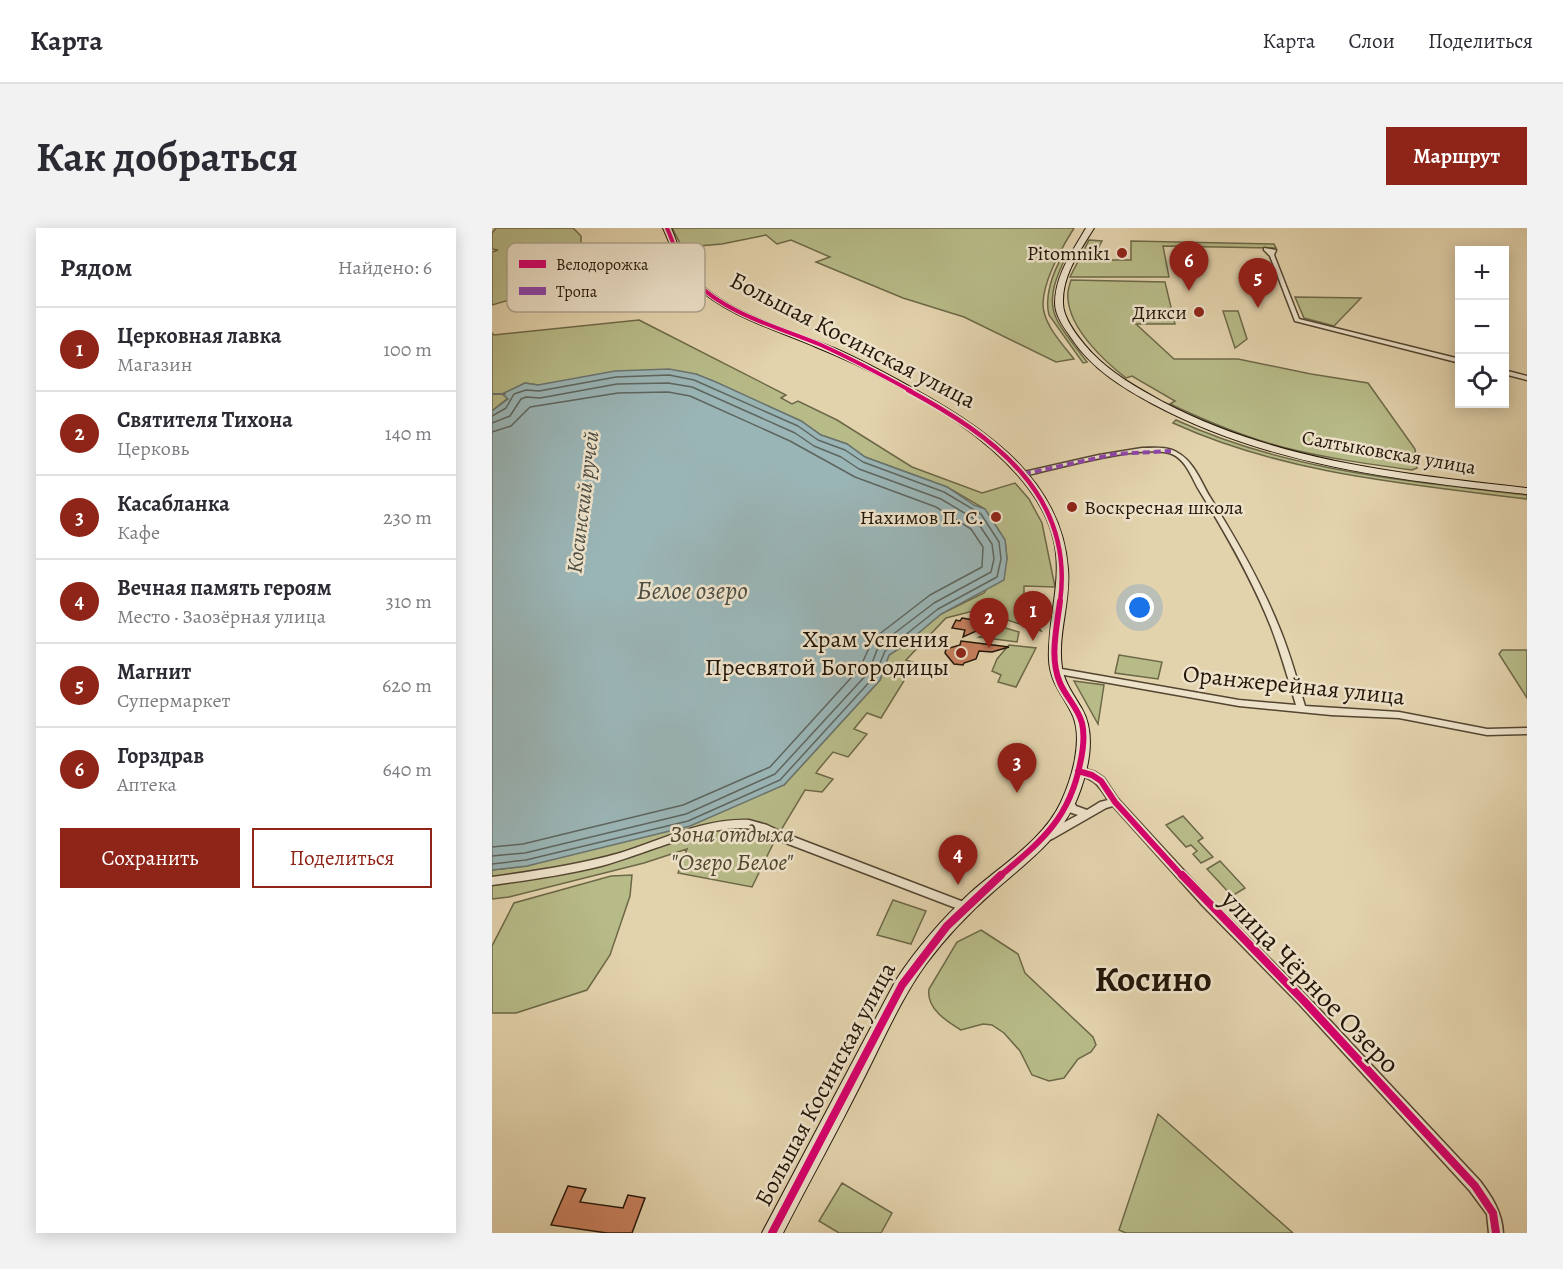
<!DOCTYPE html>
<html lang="ru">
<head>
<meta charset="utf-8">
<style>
	body { margin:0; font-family:Alegreya,serif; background:#f2f2f3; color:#2b2b33 }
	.controls { position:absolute; right:18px; top:18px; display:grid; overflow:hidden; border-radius:0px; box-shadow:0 3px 15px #0003 }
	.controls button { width:54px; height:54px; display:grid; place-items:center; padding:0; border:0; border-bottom:2px solid #e1e1e2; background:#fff; color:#2b2b33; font:30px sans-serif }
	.you { position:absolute; left:648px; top:380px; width:21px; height:21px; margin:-15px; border:4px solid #fff; border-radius:50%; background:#1a73e8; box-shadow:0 0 0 9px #1a73e833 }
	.badge { display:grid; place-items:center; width:39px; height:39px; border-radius:50%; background:#8f2418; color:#fff; font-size:20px; font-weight:700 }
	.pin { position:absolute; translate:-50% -50px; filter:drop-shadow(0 2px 3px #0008) }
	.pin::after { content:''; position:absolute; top:32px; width:21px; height:18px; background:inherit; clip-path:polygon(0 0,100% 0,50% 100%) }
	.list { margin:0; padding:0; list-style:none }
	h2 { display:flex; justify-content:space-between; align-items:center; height:78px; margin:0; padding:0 24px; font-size:26px }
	h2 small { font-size:20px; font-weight:400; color:#7c7c81 }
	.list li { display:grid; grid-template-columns:39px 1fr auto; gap:18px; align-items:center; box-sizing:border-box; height:84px; padding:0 24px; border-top:2px solid #e1e1e2 }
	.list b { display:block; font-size:22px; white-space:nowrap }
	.list p { margin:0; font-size:20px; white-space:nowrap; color:#7c7c81 }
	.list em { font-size:20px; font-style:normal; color:#7c7c81 }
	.actions { display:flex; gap:12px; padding:18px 24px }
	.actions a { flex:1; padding:14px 0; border:2px solid #8f2418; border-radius:0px; text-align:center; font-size:21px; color:#8f2418 }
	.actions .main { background:#8f2418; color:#fff }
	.icon { flex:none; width:33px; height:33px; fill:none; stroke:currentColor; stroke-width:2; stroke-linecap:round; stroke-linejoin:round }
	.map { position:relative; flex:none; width:1035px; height:1005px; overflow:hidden; border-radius:0px }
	header { display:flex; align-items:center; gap:36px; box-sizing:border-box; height:84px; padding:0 30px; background:#fff; border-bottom:2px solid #e1e1e2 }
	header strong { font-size:28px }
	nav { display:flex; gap:33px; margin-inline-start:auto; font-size:21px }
	.intro { display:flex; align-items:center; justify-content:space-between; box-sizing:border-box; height:144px; padding:0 36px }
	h1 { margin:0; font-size:42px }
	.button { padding:15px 27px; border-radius:0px; background:#8f2418; color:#fff; font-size:21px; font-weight:700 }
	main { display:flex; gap:36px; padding:0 36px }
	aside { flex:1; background:#fff; border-radius:0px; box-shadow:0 3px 15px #0003 }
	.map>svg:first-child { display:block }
	.green { fill:#b7bb88; stroke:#6d6848; stroke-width:1.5 }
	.water { fill:#9ab5b6; stroke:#6a7570; stroke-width:1.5 }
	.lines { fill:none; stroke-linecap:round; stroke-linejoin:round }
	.shore { stroke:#5e665f; stroke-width:1.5 }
	.stream { stroke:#6a7570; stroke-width:2 }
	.building { fill:#c8805e; stroke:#231608; stroke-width:1.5 }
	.street-casing { stroke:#534531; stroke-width:3 }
	.secondary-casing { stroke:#231608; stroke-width:2 }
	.street { fill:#ede2ca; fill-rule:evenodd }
	.secondary { fill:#ede2ca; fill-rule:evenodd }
	.quiet { stroke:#8e44ad; stroke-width:4; stroke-dasharray:7 4; stroke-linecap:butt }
	.cycleway-far3-casing { stroke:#ede2ca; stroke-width:6 }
	.cycleway-far2-casing { stroke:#ede2ca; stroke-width:8 }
	.cycleway-far1-casing { stroke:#ede2ca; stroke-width:10 }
	.cycleway-casing { stroke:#ede2ca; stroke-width:11 }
	.cycleway-far3 { stroke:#d6006c; stroke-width:4 }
	.cycleway-far2 { stroke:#d6006c; stroke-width:4.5 }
	.cycleway-far1 { stroke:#d6006c; stroke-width:6 }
	.cycleway { stroke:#d6006c; stroke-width:8 }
	.poi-dot { fill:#8f2418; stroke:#ede2ca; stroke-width:2 }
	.labels { text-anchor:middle; stroke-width:5; stroke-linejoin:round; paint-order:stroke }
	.far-poi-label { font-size:20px; fill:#231608; stroke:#ede2ca; text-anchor:end }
	.far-street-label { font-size:20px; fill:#231608; stroke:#ede2ca }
	.far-water-label { font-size:22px; font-style:italic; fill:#4d4e45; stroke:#ede2ca }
	.street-label { font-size:24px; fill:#231608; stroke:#ede2ca }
	.poi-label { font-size:24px; fill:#231608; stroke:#ede2ca; text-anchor:end }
	.park-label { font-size:24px; font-style:italic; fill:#4f482e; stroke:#ede2ca }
	.water-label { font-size:26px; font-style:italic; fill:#4d4e45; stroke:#ede2ca }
	.near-street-label { font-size:28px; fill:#231608; stroke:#ede2ca }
	.near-district-label { font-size:36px; font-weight:bold; fill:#231608; stroke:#ede2ca }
	.key { fill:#ede2ca; stroke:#b0a590; stroke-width:1.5 }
	.key-label { font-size:16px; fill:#231608 }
</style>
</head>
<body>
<header>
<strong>Карта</strong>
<nav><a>Карта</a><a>Слои</a><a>Поделиться</a></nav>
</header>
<div class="intro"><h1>Как добраться</h1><a class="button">Маршрут</a></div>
<main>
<aside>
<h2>Рядом<small>Найдено: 6</small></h2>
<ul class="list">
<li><span class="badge">1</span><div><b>Церковная лавка</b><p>Магазин</p></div><em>100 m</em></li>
<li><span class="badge">2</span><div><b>Святителя Тихона</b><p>Церковь</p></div><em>140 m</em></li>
<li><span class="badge">3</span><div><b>Касабланка</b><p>Кафе</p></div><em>230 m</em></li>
<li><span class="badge">4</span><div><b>Вечная память героям</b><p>Место · Заозёрная улица</p></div><em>310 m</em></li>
<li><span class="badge">5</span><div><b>Магнит</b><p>Супермаркет</p></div><em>620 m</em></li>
<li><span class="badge">6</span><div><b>Горздрав</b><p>Аптека</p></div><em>640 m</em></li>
</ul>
<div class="actions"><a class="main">Сохранить</a><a>Поделиться</a></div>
</aside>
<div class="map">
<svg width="1035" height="1005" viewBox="0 0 1035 1005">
	<rect width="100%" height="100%" fill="#e3d3ad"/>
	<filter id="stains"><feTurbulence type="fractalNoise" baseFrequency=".00333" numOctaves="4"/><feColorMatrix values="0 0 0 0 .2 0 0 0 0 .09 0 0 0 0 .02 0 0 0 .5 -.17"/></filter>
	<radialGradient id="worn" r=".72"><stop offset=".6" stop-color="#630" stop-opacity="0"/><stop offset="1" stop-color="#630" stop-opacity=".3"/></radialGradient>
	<path class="green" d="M4 0H81L89 8V20L93 25 87 36 53 47 31 68 0 77V24L6 22 0 21V5Z
		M180 0H582C570 19 546 61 552 84 556 101 571 117 582 131L564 134 472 89 411 70 324 34 338 29 299 12 285 16 274 7 230 16 194 19 189 17Z
		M597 12 610 13 600 32H639V13L782 16 784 20 671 18 677 49H578Z
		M571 27H575C547 82 562 90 595 134L591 135 557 87C552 68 561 44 571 27Z
		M579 52 673 54 683 96H644L682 131H746L819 146 876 155 923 221 925 240 920 242C876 236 833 230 790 219 752 209 714 193 678 176L683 173 640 148 634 150C612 133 578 101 576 71 575 65 577 58 579 52Z
		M803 69 869 70 842 98 812 90Z
		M731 83H746L755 111 743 120Z
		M147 92 294 167 289 170 300 176 306 173 345 192 420 239 490 265 523 255 537 271 550 295 563 359 532 358V376L549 403 485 382 454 390 414 432 423 435 389 490 375 485 362 501 375 506 356 529 341 524 326 542 324 545 341 551 330 564 313 562 283 612 260 659 186 645 195 621 152 635 17 669 0 671V642L35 638 292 557 388 452 397 427 411 418 449 386 492 365 515 331 513 312 493 281 455 259 373 229 355 216 329 207 309 193 204 146 46 157 33 155 11 166 16 170 0 183V105L2 107Z
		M684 192C795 243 915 253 1035 267V271C915 256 793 246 681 195Z
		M510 399 527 404 525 414 487 409Z
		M517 417 544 420 524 459 506 454 509 447 500 443 505 431Z
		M1010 422H1035V470L1007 426Z
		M627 427 670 434 666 451 623 445Z
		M582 453 612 457 606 496Z
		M691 588 711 610 706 613 721 629 709 635 701 626 705 623 699 617 694 619 674 597Z
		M728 633 753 660 740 668 715 641Z
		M140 647 138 668 118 727 95 762 24 785H0V718L22 675 119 648Z
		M401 672 434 683 419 716 385 707Z
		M489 702 526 726 533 745 601 809 604 817 599 824 586 831 572 850 557 853 540 847 528 823 512 805 500 797 491 796 469 802C454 793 434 780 437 761L465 714Z
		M666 886 801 1005H634L627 1002Z
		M350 955 400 985 389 1005H347L327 993Z"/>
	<path class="water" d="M177 141 204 146 224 154 309 193 329 207 355 216 373 229 455 259 482 277 493 281 513 312 515 331 512 352 449 386 411 418 397 427 388 452 292 557 198 598 35 638 0 642V183L16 171 10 166 33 155 46 157 123 143Z"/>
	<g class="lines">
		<path class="shore" d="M0 188 14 180 22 166 34 162 47 163 124 149 177 147 202 152 306 198 326 212 353 222 371 234 452 264 489 286 507 314 509 331 505 349 446 381 393 423 382 449 288 552 196 593 34 632 0 636
			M0 195 18 188 29 171 34 169 48 170 125 156 176 155 200 159 303 205 322 218 349 229 367 241 449 271 484 292 500 316 502 331 499 344 442 375 387 417 376 445 283 546 194 586 33 625 0 628
			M0 204 19 198 38 179 126 165 176 164 198 168 298 213 363 249 444 279 479 301 491 319 490 339 438 367 381 411 368 440 278 539 191 577 31 616 0 619"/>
		<path class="stream" d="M0 166H13"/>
	</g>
	<path class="building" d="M470 390 487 393 491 397 489 401 471 409 473 402 460 400 464 392 468 393Z
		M469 413 517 419 500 424 487 423 484 431 472 435 471 437 462 436 453 425 454 421 468 417Z
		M76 958 94 961 88 974 131 980 136 967 153 970 140 1005H115L59 997Z"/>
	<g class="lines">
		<defs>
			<path id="street" d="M772 20 784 22 782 27 807 91 968 131V135L803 93 778 28 772 22Z
				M1012 142 1035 148V152L1012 146Z
				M650 220C662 220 676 218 686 225 702 234 709 254 718 269 744 311 769 354 787 399 798 425 805 452 813 478L907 484 995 501 1035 500V506L995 507 907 490 839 487 747 478 561 445 560 443 564 440 747 472 804 477C796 451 789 425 779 399 760 351 734 306 707 262 700 250 694 232 680 226 653 215 563 241 532 248L529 246 532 244 607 227Z
				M586 539 603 544 612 550 626 571 718 671 816 769 988 953C1000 969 1010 984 1011 1005H997L995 986 978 963 808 777 710 677 621 578 614 580 560 611 556 612 552 611 551 608 552 605 586 587 577 584 572 572 574 569H580L584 578 595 582 608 574 616 572C606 555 602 551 583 546L581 543 583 540Z
				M257 592 275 597 294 606 477 676 478 679 477 682 473 683 469 682 286 612C279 607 271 602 261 601 219 594 152 627 109 638 73 647 37 652 0 657V649C43 643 86 637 128 625 170 612 212 590 257 592Z"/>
			<path id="secondary" d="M171 0H179C186 16 190 34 201 48 233 86 298 101 342 120 370 132 397 147 424 162 495 201 570 253 576 341 579 374 565 406 570 440 573 456 582 467 590 481 605 507 596 544 585 571 568 611 534 635 502 663 477 685 454 709 434 736 408 772 391 813 371 852 345 904 317 954 291 1005H270L404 752C425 720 450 691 478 665 509 637 551 613 569 574 580 550 591 513 581 488 572 468 558 455 557 432 555 392 571 353 562 313 542 223 403 151 324 119 282 101 234 88 200 55 185 40 180 19 171 0Z
				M594 0H602C588 23 570 47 571 75 571 92 589 113 600 125 620 146 646 160 671 174 783 233 910 246 1035 260V266C907 252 777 238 661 176 631 160 600 141 580 111 573 101 563 88 563 75 563 47 581 23 594 0Z"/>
		</defs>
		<use href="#street" class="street-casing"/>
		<use href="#secondary" class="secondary-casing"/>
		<use href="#street" class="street"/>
		<use href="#secondary" class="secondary"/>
		<path class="quiet" d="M532 246 623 226 679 223"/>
		<defs>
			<path id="cycleway-far3" d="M175 0C183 18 188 39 202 53 236 87 286 99 329 117 360 131 390 147 419 163"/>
			<path id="cycleway-far2" d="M416 162C501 208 583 266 568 374"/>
			<path id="cycleway-far1" d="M586 543 600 547 609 553 623 574 691 649
				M507 649C548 614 577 592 588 536 591 523 593 508 590 495 586 480 574 469 568 455 557 430 565 399 568 373"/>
			<path id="cycleway" d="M690 647 812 773 983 958 1001 985 1004 1005
				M280 1005 410 757 455 698 509 647"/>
		</defs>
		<use href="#cycleway-far3" class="cycleway-far3-casing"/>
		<use href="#cycleway-far2" class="cycleway-far2-casing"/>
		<use href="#cycleway-far1" class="cycleway-far1-casing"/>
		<use href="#cycleway" class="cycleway-casing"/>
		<use href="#cycleway-far3" class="cycleway-far3"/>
		<use href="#cycleway-far2" class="cycleway-far2"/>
		<use href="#cycleway-far1" class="cycleway-far1"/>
		<use href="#cycleway" class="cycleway"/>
	</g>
	<g class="poi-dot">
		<circle cx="630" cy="25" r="6"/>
		<circle cx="707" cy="84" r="6"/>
		<circle cx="580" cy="279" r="6"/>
		<circle cx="504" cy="289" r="6"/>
		<circle cx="469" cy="425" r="6"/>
	</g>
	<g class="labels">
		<g class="far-poi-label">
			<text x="618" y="32">Pitomnik1</text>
			<text x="695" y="91">Дикси</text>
			<text x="592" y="286" text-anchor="start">Воскресная школа</text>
			<text x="492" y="296">Нахимов П. С.</text>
		</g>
		<g class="far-street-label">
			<text transform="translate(897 224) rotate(10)" y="7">Салтыковская улица</text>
		</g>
		<g class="far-water-label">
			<text transform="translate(90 274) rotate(-83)" y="8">Косинский ручей</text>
		</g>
		<g class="street-label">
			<text transform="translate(361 112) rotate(27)" y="8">Большая Косинская улица</text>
			<text transform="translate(802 457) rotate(6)" y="8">Оранжерейная улица</text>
			<text transform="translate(333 856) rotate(-62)" y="8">Большая Косинская улица</text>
		</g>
		<g class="poi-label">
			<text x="457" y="419">Храм Успения<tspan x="457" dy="28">Пресвятой Богородицы</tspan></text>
		</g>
		<g class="park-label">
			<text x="240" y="614">Зона отдыха<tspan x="240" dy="28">"Озеро Белое"</tspan></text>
		</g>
		<g class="water-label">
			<text x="200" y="371">Белое озеро</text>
		</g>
		<g class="near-street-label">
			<text transform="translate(819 753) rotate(46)" y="10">улица Чёрное Озеро</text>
		</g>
		<g class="near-district-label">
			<text x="661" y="763">Косино</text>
		</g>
	</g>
	<rect x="15" y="15" width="198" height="69" rx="9" class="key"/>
	<rect x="27" y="32" width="27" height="8" fill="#d6006c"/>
	<rect x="27" y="59" width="27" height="8" fill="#8e44ad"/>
	<g class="key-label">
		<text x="64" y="42">Велодорожка</text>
		<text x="64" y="69">Тропа</text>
	</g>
	<rect width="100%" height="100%" filter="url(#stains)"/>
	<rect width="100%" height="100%" fill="url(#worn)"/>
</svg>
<div class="controls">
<button>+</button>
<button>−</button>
<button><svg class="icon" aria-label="locate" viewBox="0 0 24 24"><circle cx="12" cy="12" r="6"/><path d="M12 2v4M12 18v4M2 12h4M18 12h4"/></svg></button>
</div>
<div class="you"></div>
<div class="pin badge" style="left:541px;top:413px">1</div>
<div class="pin badge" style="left:497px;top:420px">2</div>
<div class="pin badge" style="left:525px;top:565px">3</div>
<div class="pin badge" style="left:466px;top:657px">4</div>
<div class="pin badge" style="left:766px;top:80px">5</div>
<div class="pin badge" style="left:697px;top:63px">6</div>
</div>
</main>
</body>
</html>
